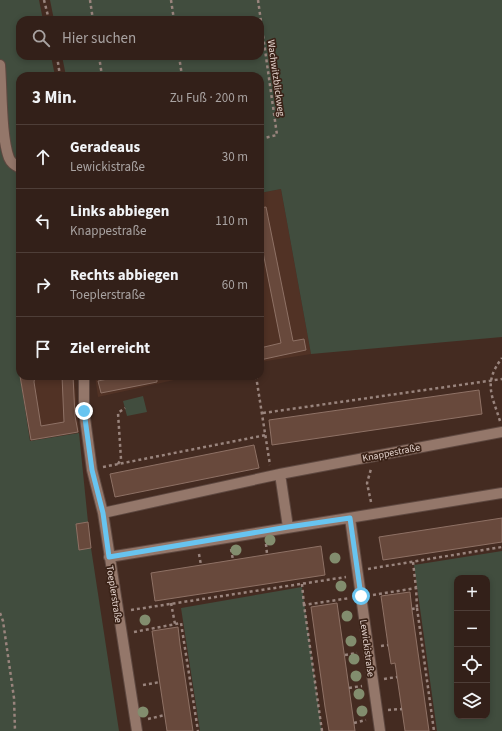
<!DOCTYPE html>
<html lang="de">
<head>
<meta charset="utf-8">
<style>
	body { margin:0; font-family:"Source Sans 3",sans-serif; background:#3b2822; color:#f1f3f6 }
	.controls { position:absolute; right:12px; bottom:12px; display:grid; overflow:hidden; border-radius:8px; box-shadow:0 2px 6px #0003 }
	.controls button { width:36px; height:36px; display:grid; place-items:center; padding:0; border:0; border-bottom:1px solid #4e3e38; background:#332019; color:#f1f3f6; font:20px sans-serif }
	.stop { position:absolute; width:12px; height:12px; margin:-9px; border:3px solid #68c4f0; border-radius:50%; background:#fff }
	.stop.end { background:#68c4f0; border-color:#fff; box-shadow:0 1px 4px #0008 }
	.list { margin:0; padding:0; list-style:none }
	h2 { display:flex; justify-content:space-between; align-items:center; height:52px; margin:0; padding:0 16px; font-size:17px }
	h2 small { font-size:13px; font-weight:400; color:#a9a3a2 }
	.list li { display:grid; grid-template-columns:26px 1fr auto; gap:12px; align-items:center; box-sizing:border-box; height:64px; padding:0 16px; border-top:1px solid #4e3e38 }
	.list b { display:block; font-size:15px; white-space:nowrap }
	.list p { margin:0; font-size:13px; white-space:nowrap; color:#a9a3a2 }
	.list em { font-size:13px; font-style:normal; color:#a9a3a2 }
	.icon { flex:none; width:22px; height:22px; fill:none; stroke:currentColor; stroke-width:2; stroke-linecap:round; stroke-linejoin:round }
	.map { position:relative; flex:none; width:502px; height:731px; overflow:hidden }
	.search { position:absolute; background:#332019; box-shadow:0 2px 6px #0003; left:16px; top:16px; width:248px; height:44px; display:flex; align-items:center; gap:10px; box-sizing:border-box; padding:0 14px; border-radius:12px; color:#a9a3a2; font-size:15px }
	.panel { position:absolute; background:#332019; box-shadow:0 2px 6px #0003; left:16px; top:72px; width:248px; height:308px; border-radius:12px }
	.map>svg:first-child { display:block }
	.built { fill:#513225 }
	.green { fill:#414d3e; fill-rule:evenodd }
	.building { fill:#68493c; stroke:#8e7165 }
	.lines { fill:none; stroke-linecap:round; stroke-linejoin:round }
	.minor-casing { stroke:#5e4840; stroke-width:12 }
	.path { stroke:#99847d; stroke-width:2.5; stroke-dasharray:3 3; stroke-linecap:butt }
	.minor { stroke:#94776a; stroke-width:10 }
	.tree { fill:#828d6e }
	.route { stroke:#68c4f0; stroke-width:5 }
	.labels { text-anchor:middle; stroke-width:3.5; stroke-linejoin:round; paint-order:stroke }
	.street-label { font-size:10px; fill:#e3d2cc; stroke:#3a2217 }
</style>
</head>
<body>
<div class="map">
<svg width="502" height="731" viewBox="0 0 502 731">
	<rect width="100%" height="100%" fill="#442b21"/>
	<path class="built" d="M281 189 311 354 260 362V193Z
		M21 376H74L79 433 30 441Z
		M95 376H192L98 397Z"/>
	<path class="green" d="M0 0H39L43 20H20V56H51L55 76H20V376L30 441 79 433 88 522 76 524 79 550 91 548 119 731H0Z
		M50 0H502V337L311 354 281 189 260 193V76H66L62 56H260V20H54Z
		M143 396 147 412 127 416 123 401Z
		M502 551V731H437L414 565ZM457 578H487V716H457Z
		M302 587 322 731H200L181 608Z"/>
	<path class="building" d="M266 207 293 341 304 339 306 350 260 360V348L281 343 260 237V208Z
		M20 376H35L34 382 41 426 64 422 62 376H73L75 416 78 432 31 440Z
		M122 376H157V382L101 393 98 381Z
		M479 390 482 414 272 445 269 420Z
		M254 445 259 468 115 497 110 474Z
		M502 518V542L383 560 379 537Z
		M88 522 91 548 79 550 76 524Z
		M321 546 325 575 155 601 151 573Z
		M410 592 412 610 429 731H405L395 663 391 664 388 645 381 596Z
		M337 603 349 688 355 731H329L325 707 311 607Z
		M178 627 180 644 193 731H167L152 631Z"/>
	<g class="lines">
		<defs>
			<path id="minor" d="M0 65C2 89 1 137 9 158 11 163 15 165 20 168
				M84 376V411L92 470 103 513 137 731
				M280 474 288 527
				M103 513 280 474 502 432
				M350 518 380 731
				M109 557 502 493"/>
		</defs>
		<use href="#minor" class="minor-casing"/>
		<path class="path" d="M44 0 49 20
			M90 0 93 20
			M171 0 174 20
			M258 0 277 135 260 139
			M57 56 60 76
			M99 56 102 76
			M179 56 182 76
			M256 376 270 465
			M263 413 502 379
			M500 421C492 395 483 383 502 358
			M118 464 121 459 118 413 125 408
			M103 467 266 435
			M371 502 367 483 371 469
			M266 544 267 554
			M231 549 233 560
			M199 554 201 565
			M413 562 416 588
			M368 569 502 547
			M302 584 304 605
			M373 595 416 588 417 608 412 609
			M171 603 175 624
			M417 608 434 731
			M131 610 346 577
			M0 613 3 621 14 698 15 731
			M134 632 181 623 198 731
			M381 646 388 645
			M345 655 357 653
			M384 679 397 677
			M143 685 160 682
			M349 688 362 686
			M388 710 402 709
			M148 719 165 715
			M354 723 366 720
			M322 731 304 605 350 598"/>
		<use href="#minor" class="minor"/>
	</g>
	<g class="tree">
		<circle cx="270" cy="540" r="5.5"/>
		<circle cx="236" cy="550" r="5.5"/>
		<circle cx="335" cy="558" r="5.5"/>
		<circle cx="341" cy="586" r="5.5"/>
		<circle cx="347" cy="616" r="5.5"/>
		<circle cx="145" cy="620" r="5.5"/>
		<circle cx="351" cy="641" r="5.5"/>
		<circle cx="354" cy="659" r="5.5"/>
		<circle cx="356" cy="676" r="5.5"/>
		<circle cx="359" cy="694" r="5.5"/>
		<circle cx="362" cy="711" r="5.5"/>
		<circle cx="143" cy="712" r="5.5"/>
	</g>
	<g class="lines">
		<path class="route" d="M84 411 92 470 103 513 109 557 288 527 350 518 361 596"/>
	</g>
	<g class="labels">
		<g class="street-label">
			<text transform="translate(277 78) rotate(82)" y="4">Wachwitzblickweg</text>
			<text transform="translate(391 452) rotate(-11)" y="4">Knappestraße</text>
			<text transform="translate(115 594) rotate(81)" y="4">Toeplerstraße</text>
			<text transform="translate(368 648) rotate(82)" y="4">Lewickistraße</text>
		</g>
	</g>
</svg>
<div class="controls">
<button>+</button>
<button>−</button>
<button><svg class="icon" aria-label="locate" viewBox="0 0 24 24"><circle cx="12" cy="12" r="6"/><path d="M12 2v4M12 18v4M2 12h4M18 12h4"/></svg></button>
<button><svg class="icon" aria-label="layers" viewBox="0 0 24 24"><path d="M12 4l9 5-9 5-9-5zM3 14l9 5 9-5"/></svg></button>
</div>
<div class="stop" style="left:361px;top:596px"></div>
<div class="stop end" style="left:84px;top:411px"></div>
<div class="search"><svg class="icon" aria-label="search" viewBox="0 0 24 24"><circle cx="10" cy="10" r="6"/><path d="M15 15l6 6"/></svg>Hier suchen</div>
<section class="panel">
<h2>3 Min.<small>Zu Fuß · 200 m</small></h2>
<ul class="list">
<li><svg class="icon" aria-label="ahead" viewBox="0 0 24 24"><path d="M12 20V5M6 11l6-6 6 6"/></svg><div><b>Geradeaus</b><p>Lewickistraße</p></div><em>30 m</em></li>
<li><svg class="icon" aria-label="left" viewBox="0 0 24 24"><path d="M17 20v-9H6M10 6l-5 5 5 5"/></svg><div><b>Links abbiegen</b><p>Knappestraße</p></div><em>110 m</em></li>
<li><svg class="icon" aria-label="right" viewBox="0 0 24 24"><path d="M7 20v-9h11M14 6l5 5-5 5"/></svg><div><b>Rechts abbiegen</b><p>Toeplerstraße</p></div><em>60 m</em></li>
<li><svg class="icon" aria-label="arrive" viewBox="0 0 24 24"><path d="M6 21V4h12l-3 4 3 4H6"/></svg><div><b>Ziel erreicht</b></div></li>
</ul>
</section>
</div>
</body>
</html>
